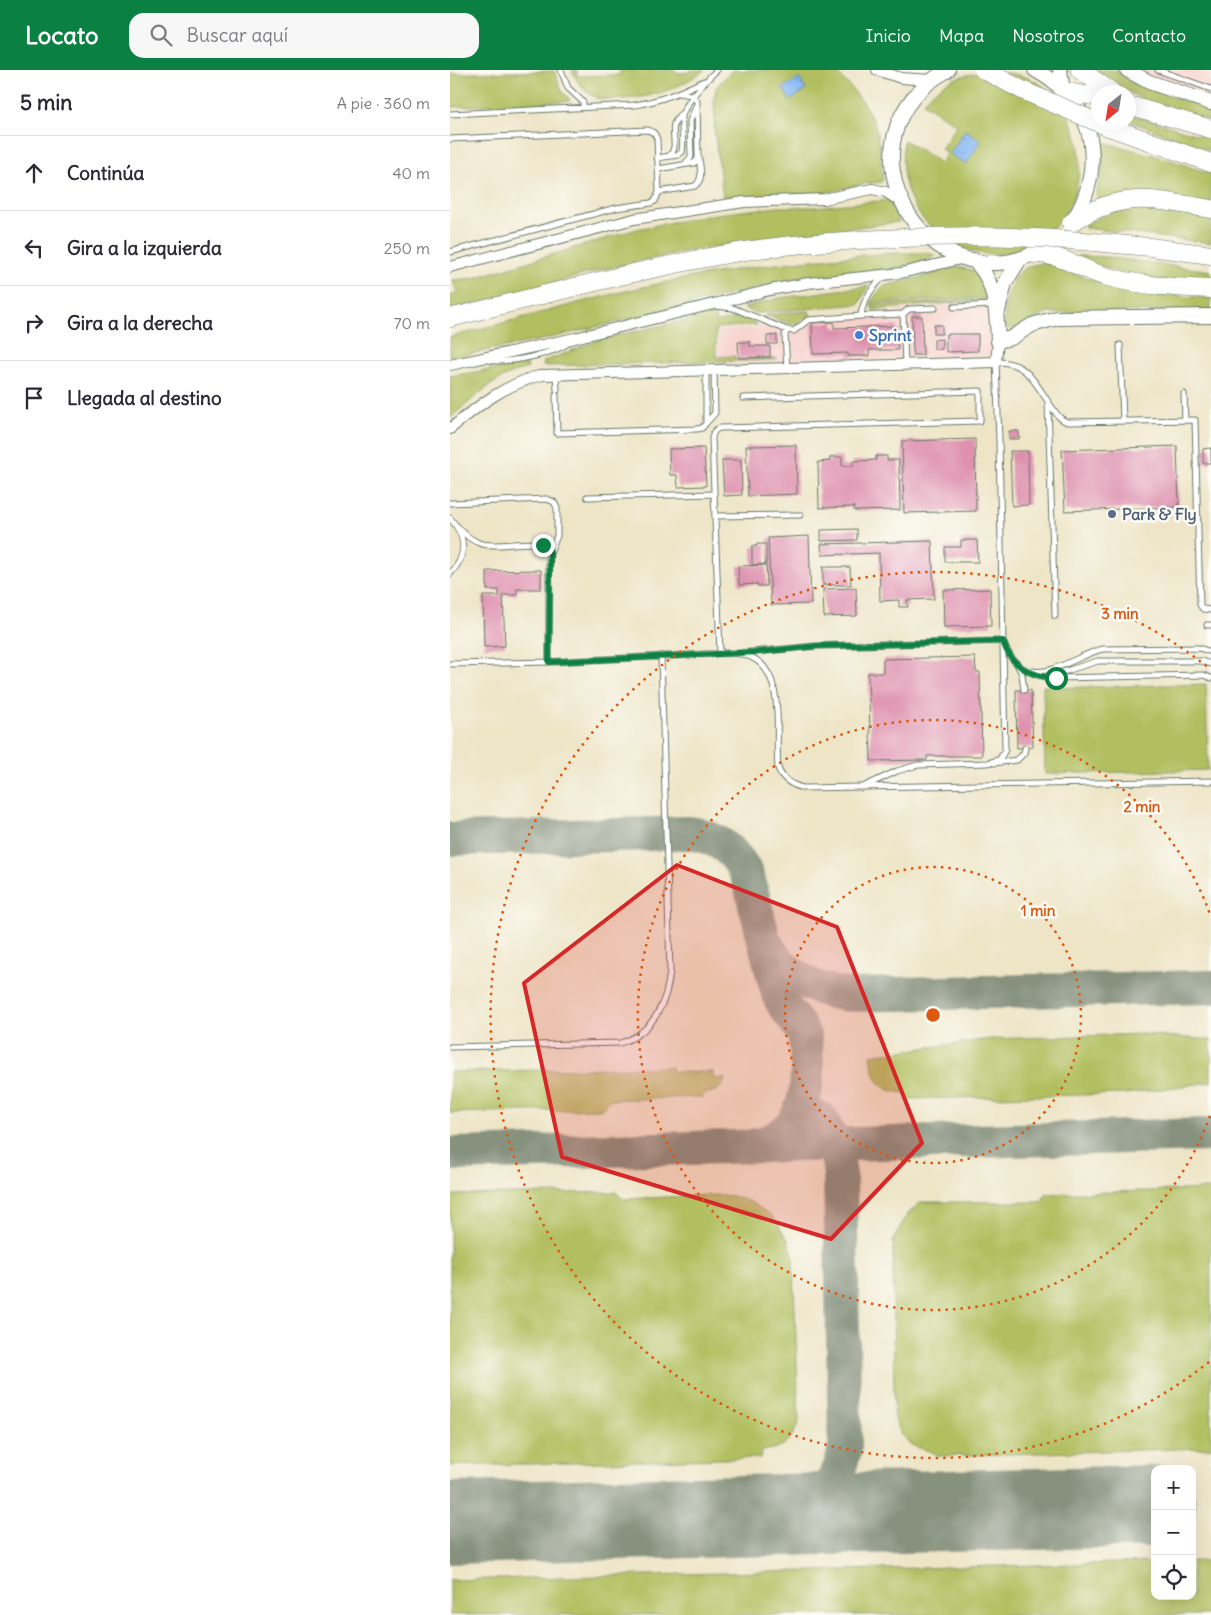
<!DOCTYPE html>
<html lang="es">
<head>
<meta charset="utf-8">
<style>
	body { margin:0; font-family:Delius,sans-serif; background:#f7f7f7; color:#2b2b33 }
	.controls { position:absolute; right:15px; bottom:15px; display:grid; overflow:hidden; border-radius:10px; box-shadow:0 5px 20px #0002 }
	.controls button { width:45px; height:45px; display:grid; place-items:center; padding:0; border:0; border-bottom:1px solid #e1e1e2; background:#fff; color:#2b2b33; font:25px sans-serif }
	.compass { position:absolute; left:641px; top:15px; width:45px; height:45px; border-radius:50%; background:#fff; box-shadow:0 5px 20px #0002; rotate:210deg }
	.stop { position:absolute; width:15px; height:15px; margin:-11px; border:4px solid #0b8043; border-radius:50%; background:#fff }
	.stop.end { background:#0b8043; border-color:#fff; box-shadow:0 1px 5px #0008 }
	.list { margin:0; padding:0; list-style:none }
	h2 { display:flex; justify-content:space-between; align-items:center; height:65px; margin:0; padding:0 20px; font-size:21px }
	h2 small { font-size:16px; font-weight:400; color:#7c7c81 }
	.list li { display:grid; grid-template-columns:32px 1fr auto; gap:15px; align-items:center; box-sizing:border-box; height:75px; padding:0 20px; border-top:1px solid #e1e1e2 }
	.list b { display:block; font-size:19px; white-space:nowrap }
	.list em { font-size:16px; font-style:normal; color:#7c7c81 }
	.icon { flex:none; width:28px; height:28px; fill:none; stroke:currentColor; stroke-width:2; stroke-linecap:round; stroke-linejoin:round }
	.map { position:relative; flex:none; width:761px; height:1545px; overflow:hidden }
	header { display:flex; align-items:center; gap:30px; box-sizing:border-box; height:70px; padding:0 25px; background:#0b8043; color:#fff }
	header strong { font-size:24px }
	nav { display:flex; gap:28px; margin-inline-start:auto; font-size:18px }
	.search { width:350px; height:45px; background:#f7f7f7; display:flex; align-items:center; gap:12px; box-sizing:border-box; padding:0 18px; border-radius:15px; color:#7c7c81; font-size:19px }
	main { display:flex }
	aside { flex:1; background:#fff }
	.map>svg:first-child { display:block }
	.built { fill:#f7d0cb }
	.green { fill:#b2bf61; stroke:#687e4a }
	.water { fill:url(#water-ripples); stroke:#547b94 }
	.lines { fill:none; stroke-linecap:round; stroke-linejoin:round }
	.taxiway { stroke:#86917e; stroke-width:34 }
	.runway { stroke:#86917e; stroke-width:82 }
	.building { fill:#de90ae }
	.lane-casing { stroke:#677867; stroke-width:7 }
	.street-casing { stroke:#677867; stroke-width:12 }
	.secondary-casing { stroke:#677867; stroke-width:16 }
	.highway-casing { stroke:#677867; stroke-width:19 }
	.lane { stroke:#fff; stroke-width:5 }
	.street { stroke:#fff; stroke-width:10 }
	.secondary { stroke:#fff; stroke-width:14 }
	.highway { stroke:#fff; stroke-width:18 }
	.highway-bridge-casing { stroke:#677867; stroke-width:19; stroke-linecap:butt }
	.highway-bridge { stroke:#fff; stroke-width:18 }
	.route { stroke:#0b8043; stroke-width:6 }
	.marked { fill:#d62828; fill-opacity:0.2; stroke:#d62828; stroke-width:4; stroke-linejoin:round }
	.ring { fill:none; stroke:#de580e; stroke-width:2.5; stroke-dasharray:2.5 5 }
	.shop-dot { fill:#3f7fe0; stroke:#fdfcf7; stroke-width:2 }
	.service-dot { fill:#5c6f8a; stroke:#fdfcf7; stroke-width:2 }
	.labels { text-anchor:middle; stroke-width:5; stroke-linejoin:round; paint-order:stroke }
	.shop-label { font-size:16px; font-weight:bold; fill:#366cbe; stroke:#fdfcf7; text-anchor:start }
	.service-label { font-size:16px; font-weight:bold; fill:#4e5e75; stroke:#fdfcf7; text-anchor:start }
	.centre { fill:#de580e; stroke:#fdfcf7; stroke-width:2.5 }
	.ring-label { font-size:15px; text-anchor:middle; font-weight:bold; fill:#de580e; stroke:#fdfcf7; stroke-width:5; stroke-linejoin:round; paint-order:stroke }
</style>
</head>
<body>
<header>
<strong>Locato</strong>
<div class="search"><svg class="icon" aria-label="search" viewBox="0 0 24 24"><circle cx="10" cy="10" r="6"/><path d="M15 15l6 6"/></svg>Buscar aquí</div>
<nav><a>Inicio</a><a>Mapa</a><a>Nosotros</a><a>Contacto</a></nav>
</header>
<main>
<aside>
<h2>5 min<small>A pie · 360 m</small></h2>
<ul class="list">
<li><svg class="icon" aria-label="ahead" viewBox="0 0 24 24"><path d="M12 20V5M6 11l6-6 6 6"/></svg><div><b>Continúa</b></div><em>40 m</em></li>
<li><svg class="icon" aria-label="left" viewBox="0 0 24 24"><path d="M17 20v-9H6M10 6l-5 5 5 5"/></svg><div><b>Gira a la izquierda</b></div><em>250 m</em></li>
<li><svg class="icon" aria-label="right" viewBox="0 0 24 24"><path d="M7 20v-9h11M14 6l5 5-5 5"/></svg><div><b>Gira a la derecha</b></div><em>70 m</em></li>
<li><svg class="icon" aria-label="arrive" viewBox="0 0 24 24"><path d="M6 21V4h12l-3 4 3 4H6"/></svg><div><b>Llegada al destino</b></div></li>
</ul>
</aside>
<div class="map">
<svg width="761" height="1545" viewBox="0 0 761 1545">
	<defs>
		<pattern id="water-ripples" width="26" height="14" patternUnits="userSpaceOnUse" patternTransform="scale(1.25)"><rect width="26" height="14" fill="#88b9f5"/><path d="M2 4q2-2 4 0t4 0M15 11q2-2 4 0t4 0" fill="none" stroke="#6f98c7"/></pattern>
	</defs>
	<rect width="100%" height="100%" fill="#fdfcf7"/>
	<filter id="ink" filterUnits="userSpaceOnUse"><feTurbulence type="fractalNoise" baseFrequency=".02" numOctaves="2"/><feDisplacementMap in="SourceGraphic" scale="10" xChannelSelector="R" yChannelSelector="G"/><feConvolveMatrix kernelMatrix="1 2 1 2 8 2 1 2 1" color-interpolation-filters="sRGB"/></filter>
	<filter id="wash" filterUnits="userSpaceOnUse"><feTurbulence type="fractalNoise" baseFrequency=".0096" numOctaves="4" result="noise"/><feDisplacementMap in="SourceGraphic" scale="20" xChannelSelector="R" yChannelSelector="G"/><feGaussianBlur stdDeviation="1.12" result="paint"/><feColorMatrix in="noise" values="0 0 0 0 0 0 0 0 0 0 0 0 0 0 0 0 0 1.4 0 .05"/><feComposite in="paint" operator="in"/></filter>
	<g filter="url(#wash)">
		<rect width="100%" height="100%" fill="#eee5c7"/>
		<path class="built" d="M690 0H761V25L701 7Z
			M538 233 541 285 269 294 268 260 307 258 311 247 340 257H346L359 248Z"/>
		<path class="green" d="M122 0H127V6L170 5V0H226L227 3 239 2 241 0H254C229 20 198 29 166 29 160 29 153 30 147 28 135 24 126 11 122 0Z
			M282 0H383C400 14 417 35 425 55 430 72 431 92 433 109L431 112 412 114 383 121 367 123 273 127 265 66 264 28 267 16Z
			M640 0H667L682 11 700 19 761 40V51L697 31 660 13Z
			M104 1 112 21 120 30 119 31 0 37V4Z
			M545 2C576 3 594 12 612 37 658 99 610 195 530 183 514 181 500 170 487 161 458 142 448 102 454 70L491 93 497 83 491 79 507 55 473 33C494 8 514 3 545 2Z
			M679 44 761 69V81L679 51Z
			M656 73 711 87 761 104V134L648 130 646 126 652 98V76Z
			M439 130 449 152 344 165 237 181 150 200 47 229 0 239V225L7 223 3 210 24 208 187 159 266 144 328 137H364Z
			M702 138 761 148V173L635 158V155C658 141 675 139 702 138Z
			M448 183H479L486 186 468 193 435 200 337 211 100 268 0 288V267C78 247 157 223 237 208 307 195 377 187 448 183Z
			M628 186 657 187 761 201V214L684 208 627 188Z
			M593 193H597L667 219 699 224 761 228V240L599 243C587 246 570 259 559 259L555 255C553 237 557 214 570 202 576 196 585 194 593 193Z
			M507 197 527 201 538 228 420 233 433 216 471 207Z
			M418 216 409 234 307 243 295 239V237L330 228Z
			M538 230 423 240 421 235 470 233V234H474V233Z
			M359 241 361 246 355 248 344 255 315 245Z
			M265 244 266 252C280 251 295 242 307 255L266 258V287L285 286V290L326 288 325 290 93 296V292L154 268Z
			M77 294 78 298C41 308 28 326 0 348V306Z
			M756 614 758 700 595 704 593 616H600V618Z
			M693 964 761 970V1012L676 1024 457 1029V1023C430 1022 424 1011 421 985L541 969Z
			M222 997 223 1002H263V1009L276 1008C272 1018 266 1023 255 1023L252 1027 159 1030 152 1039 0 1043V1002Z
			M761 1119V1378L489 1386C480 1379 471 1380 462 1375 451 1368 447 1356 444 1344L443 1170 457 1145 471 1132H590L597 1124Z
			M166 1122 173 1129 261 1125 282 1126 301 1132 322 1146 337 1168 343 1185 349 1352C339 1374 335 1377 312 1381L311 1388 0 1396V1125Z
			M742 1491H761V1545H0V1510L705 1492V1526H742Z"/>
		<path class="water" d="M349 8 356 20 340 30 333 18Z
			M515 60 531 71 516 94 500 84Z"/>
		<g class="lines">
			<path class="taxiway" d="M0 769 240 763C259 766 276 774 288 790 299 804 302 822 306 839 314 867 320 896 328 923 333 940 348 950 354 965 357 975 356 985 357 995 358 1033 347 1067 305 1075
				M317 875C333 904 365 921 397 925L761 917
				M0 1084 761 1065
				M334 1447C367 1427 389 1419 395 1376L390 1104 385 1075 371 1049"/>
			<path class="runway" d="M0 1453 705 1436"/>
		</g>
		<g id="blocks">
			<path class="building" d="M462 246H472L473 285H463Z
				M384 252V258L447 256 448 280H419V286H398V283L363 284 362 253Z
				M484 255H492V264H484Z
				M496 264H528V281L496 282Z
				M327 265V274H317V266Z
				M492 269V279H484V270Z
				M288 272H300V276H320V287L289 288Z
				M559 361H569V369H559Z
				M525 369 526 441 454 443 452 371Z
				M346 375 347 424 298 426 296 376Z
				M727 376 729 437 615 441 612 380Z
				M254 378 256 416 228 417 227 405H220L219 379Z
				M761 378V393H753V379Z
				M560 381H578L579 435 562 436Z
				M426 386H437V390H449L450 440 404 441V437L369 438 368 392 380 391V387H392V396H403V391L426 390Z
				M272 390H291L292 425 274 426Z
				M407 459V470L371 471V460Z
				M359 466 361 534 321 535 318 468Z
				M511 470H527L528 492H495V477H511Z
				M482 471 484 529 457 530 458 537H449V530L430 531 429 483 372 485 371 474Z
				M307 474H316V494L302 495V476H307Z
				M316 495 317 516H308L307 514 289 515 288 496Z
				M373 497H400L401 515H373Z
				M91 500V519H67V525H53L55 576 34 577 33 526H49V520H37V501Z
				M406 518 407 546 374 547 373 519Z
				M540 519 541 556 494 557 493 520Z
				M525 587 526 602H530L532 686H477V690L421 691 418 603H433V589Z
				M566 620H581L583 677 567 678Z"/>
		</g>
	</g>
	<g filter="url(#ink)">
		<use href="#blocks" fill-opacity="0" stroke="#677867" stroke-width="1"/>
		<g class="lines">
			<defs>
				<path id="lane" d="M111 0 118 18 133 32V37
					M708 0 761 19
					M0 44 185 35C210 31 231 22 254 11
					M0 69 198 60 204 63 207 69 209 122 205 131 201 133 166 138 0 182
					M219 86C229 78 221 65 224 54 226 50 229 47 231 44
					M207 88 228 85 232 82C234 71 231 58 232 47 233 35 258 8 267 0
					M235 94 241 87 240 51 247 34
					M208 99 244 93 248 89 247 31 241 25 229 23
					M209 122 245 116C254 109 250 98 249 88
					M266 236 283 238 337 260 344 261 358 250 411 246C412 232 424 213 436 206
					M504 237 543 235
					M453 244 455 294
					M411 246 453 244 459 239 485 238
					M670 275 673 351
					M38 290C58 294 105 284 121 271
					M337 298 335 265 337 260
					M256 300V353L265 343 264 300
					M106 304 107 320
					M734 324 735 350
					M106 325 107 363 247 359 252 358 256 353
					M598 334 605 546
					M137 427 264 424
					M0 433 97 429 104 432 107 438V466L100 483
					M265 446 350 445
					M0 448C16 466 18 486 0 504
					M7 456C13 463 19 469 29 473 47 480 85 466 99 479V592
					M757 555H761
					M270 583 262 368C263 362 264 360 270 358L530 351V321L293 328
					M292 583 367 576 553 571C561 597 581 606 606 608L753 605 761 608
					M0 594 99 592 279 583C341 582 324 658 328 698 332 709 341 715 353 718L761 711
					M568 596 572 604 574 620
					M582 601C604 605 630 584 653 579L749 578 761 582
					M600 606 648 591H751L761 594
					M544 693 567 690 574 683 575 678
					M411 718 447 701 468 695 538 693 550 689 555 680 549 369 546 292C577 291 585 313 601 336 606 343 609 349 617 352L745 350 750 535 753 539 761 540
					M0 977 170 973C203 963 217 933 220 901L211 586"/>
				<path id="street" d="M427 0 451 8 481 10
					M0 197 184 149 294 132 374 129 422 119 436 122 452 133
					M0 295 125 268 320 220 358 213 451 203 515 188
					M0 359C28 336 56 313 93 305L546 292 548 271"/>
				<path id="secondary" d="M498 0C375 67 476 243 593 179
					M585 0C601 9 618 22 628 38 650 73 644 121 621 153
					M610 0 613 21
					M677 0 699 12 761 33
					M524 190C528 195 533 200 536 206 546 224 547 250 548 271L561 268 582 255 607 248 761 246
					M548 241 555 213 570 189"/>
				<path id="highway" d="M630 0 662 22
					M613 21 648 27
					M678 35 761 59
					M656 56 761 93
					M621 153C671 119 706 130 761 139
					M632 171 700 177 761 185
					M584 184C609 183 630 199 654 206 689 216 725 217 761 219
					M0 248C98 224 196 197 295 181 347 173 400 170 453 168"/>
			</defs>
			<use href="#lane" class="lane-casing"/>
			<use href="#street" class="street-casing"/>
			<use href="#secondary" class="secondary-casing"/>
			<use href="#highway" class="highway-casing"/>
			<use href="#lane" class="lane"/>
			<use href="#street" class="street"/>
			<use href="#secondary" class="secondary"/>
			<use href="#highway" class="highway"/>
			<defs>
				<path id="highway-bridge" d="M534 0 574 21 656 56
					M453 168C513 165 572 166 632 171"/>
			</defs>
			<use href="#highway-bridge" class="highway-bridge-casing"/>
			<use href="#highway-bridge" class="highway-bridge"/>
		</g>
	</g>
	<g class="lines" filter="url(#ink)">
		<path class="route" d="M93 475 99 479 100 483 99 592 308 582 367 576 553 571C561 597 581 606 606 608"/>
	</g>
	<path class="marked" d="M227 795 387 857 472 1073 381 1169 112 1087 74 913Z"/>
	<g class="ring">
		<circle cx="483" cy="945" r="148"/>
		<path d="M760 1046A295 295 0 1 1 760 844"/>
		<path d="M759 1292A443 443 0 1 1 759 598"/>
	</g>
	<circle class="shop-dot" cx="409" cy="265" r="5"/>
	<circle class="service-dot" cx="662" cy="444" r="5"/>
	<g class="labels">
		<g class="shop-label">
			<text x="419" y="271">Sprint</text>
		</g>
		<g class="service-label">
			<text x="672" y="450">Park &amp; Fly</text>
		</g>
	</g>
	<circle cx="483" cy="945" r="8" class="centre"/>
	<g class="ring-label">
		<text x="670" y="549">3 min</text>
		<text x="692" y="742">2 min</text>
		<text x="588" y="846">1 min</text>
	</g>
</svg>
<div class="controls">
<button>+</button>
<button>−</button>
<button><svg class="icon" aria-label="locate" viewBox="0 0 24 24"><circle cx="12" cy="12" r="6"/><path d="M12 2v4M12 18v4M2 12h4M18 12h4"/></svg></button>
</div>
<svg class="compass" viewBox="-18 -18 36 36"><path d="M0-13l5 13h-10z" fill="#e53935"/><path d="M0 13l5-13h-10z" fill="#7c7c81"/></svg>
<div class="stop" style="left:606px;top:608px"></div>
<div class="stop end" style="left:93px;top:475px"></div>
</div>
</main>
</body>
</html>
